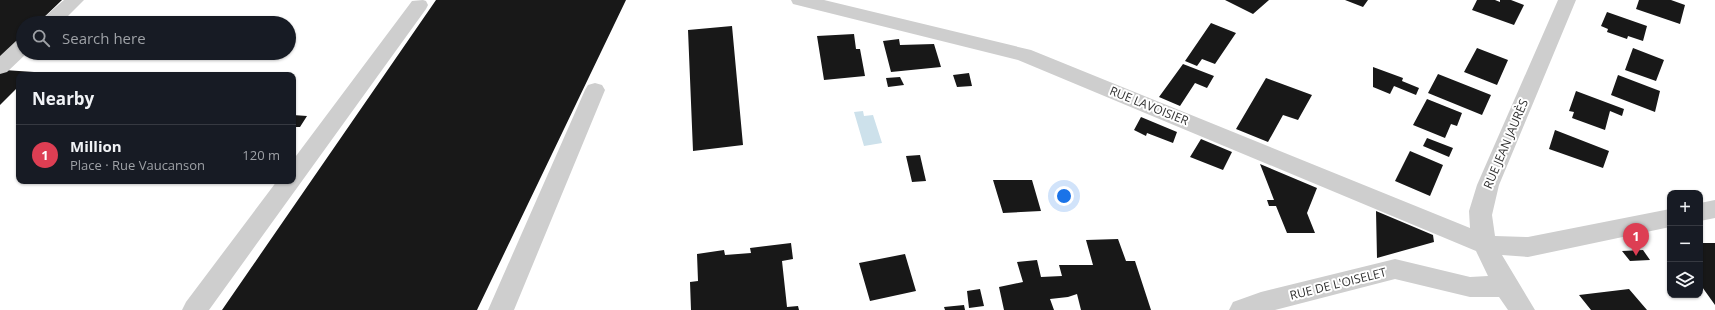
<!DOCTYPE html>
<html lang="en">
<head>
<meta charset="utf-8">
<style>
	body { margin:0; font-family:"Open Sans",sans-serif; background:#20242c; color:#f1f3f6 }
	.controls { position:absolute; right:12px; bottom:12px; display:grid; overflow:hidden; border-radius:8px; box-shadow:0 1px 3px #0004 }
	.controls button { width:36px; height:36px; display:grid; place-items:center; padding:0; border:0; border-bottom:1px solid #363941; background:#171b24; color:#f1f3f6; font:20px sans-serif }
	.you { position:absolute; left:1064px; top:196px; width:14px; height:14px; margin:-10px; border:3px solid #fff; border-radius:50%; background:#1a73e8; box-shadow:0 0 0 6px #1a73e833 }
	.badge { display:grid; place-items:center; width:26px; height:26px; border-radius:50%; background:#dd3e53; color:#fff; font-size:13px; font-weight:700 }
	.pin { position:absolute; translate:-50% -33px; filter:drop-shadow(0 1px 2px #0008) }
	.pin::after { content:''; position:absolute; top:21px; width:14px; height:12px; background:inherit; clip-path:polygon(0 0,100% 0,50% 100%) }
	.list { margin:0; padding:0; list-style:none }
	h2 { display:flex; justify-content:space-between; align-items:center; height:52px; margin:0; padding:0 16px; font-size:17px }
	h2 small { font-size:13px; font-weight:400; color:#9ea1a6 }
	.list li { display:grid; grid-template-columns:26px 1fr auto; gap:12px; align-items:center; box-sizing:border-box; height:60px; padding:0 16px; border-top:1px solid #363941 }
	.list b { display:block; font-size:15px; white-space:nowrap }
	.list p { margin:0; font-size:13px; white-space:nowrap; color:#9ea1a6 }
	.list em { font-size:13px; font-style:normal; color:#9ea1a6 }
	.icon { flex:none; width:22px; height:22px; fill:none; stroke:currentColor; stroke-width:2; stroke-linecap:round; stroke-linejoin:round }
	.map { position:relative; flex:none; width:1715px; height:310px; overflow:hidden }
	.search { position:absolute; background:#171b24; box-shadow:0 1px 3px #0004; left:16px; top:16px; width:280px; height:44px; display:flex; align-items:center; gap:10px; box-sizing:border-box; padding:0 14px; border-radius:22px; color:#9ea1a6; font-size:15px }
	.panel { position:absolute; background:#171b24; box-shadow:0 1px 3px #0004; left:16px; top:72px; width:280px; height:112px; border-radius:8px }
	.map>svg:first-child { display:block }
	.water { fill:#cde1eb }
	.building { fill:#181818 }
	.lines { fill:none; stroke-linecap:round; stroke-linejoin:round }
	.minor { fill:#cecece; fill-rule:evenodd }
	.labels { text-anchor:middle; stroke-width:4; stroke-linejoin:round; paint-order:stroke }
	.street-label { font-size:12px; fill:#313131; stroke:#fff }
</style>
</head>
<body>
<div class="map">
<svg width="1715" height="310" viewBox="0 0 1715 310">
	<rect width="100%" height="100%" fill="#fff"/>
	<path class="water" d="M863 111 864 116 873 115 882 143 864 146 854 112Z"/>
	<path class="building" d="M0 0H62L38 23H23V37L0 58Z
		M436 0H626L477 310H222Z
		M1225 0H1269L1253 14Z
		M1345 0H1368L1363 7Z
		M1477 0H1495L1500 2V0H1511L1524 5 1514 25 1472 10Z
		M1639 0H1671L1685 5 1680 24 1636 9Z
		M1607 12 1647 26 1643 41 1628 36 1627 39 1607 32 1608 29 1601 26Z
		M1211 23 1236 33 1215 64 1202 59 1197 66 1185 61Z
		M732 26 743 145 693 151 688 30Z
		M854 34 856 49H860L865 76 824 80 817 36Z
		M899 39 900 45 934 44 941 67 891 72 883 41Z
		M1477 48 1508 60 1497 85 1464 72Z
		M1633 48 1664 60 1656 81 1625 70Z
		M1183 64 1214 76 1207 88 1195 83 1180 106 1159 97Z
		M1373 67 1403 78 1402 81 1419 88 1416 95 1394 86 1390 94 1373 87Z
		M4 70 34 72 31 75H19V86L0 105V73Z
		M969 73 972 86 957 87 953 75Z
		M1438 74 1491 95 1482 115 1428 93Z
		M1618 75 1660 91 1655 112 1611 95Z
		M900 77 904 85 888 87 886 78Z
		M1266 78 1312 95 1298 120 1283 115 1268 142 1236 129Z
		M1576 91 1624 109 1622 116 1610 111 1605 130 1572 118 1574 112 1569 111Z
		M1427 99 1462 113 1457 126 1451 124 1445 138 1413 125Z
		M293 115 307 116 300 127H293Z
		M1141 117 1177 132 1173 143 1147 133 1146 136 1134 130Z
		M1555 130 1609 151 1603 168 1549 149Z
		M1427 138 1453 148 1449 157 1423 146Z
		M1201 139 1232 152 1223 170 1190 157Z
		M1410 151 1443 165 1430 196 1395 181Z
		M920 155 926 181 912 182 906 156Z
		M1260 164 1317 188 1307 213 1315 233H1287L1276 206H1269L1267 200H1274Z
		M993 180H1032L1041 211 1003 213Z
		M1376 211 1433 235 1434 242 1377 258Z
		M1118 239 1126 261H1135L1151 310H1081L1077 294 1068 297 1050 299 1054 310H1004L999 287 1023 282 1017 262 1037 260 1041 277 1062 276 1059 265H1093L1086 240Z
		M791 243 793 259 782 261 787 307 798 306 799 310H691L690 282 698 281 697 254 724 250 725 255 751 253 750 248Z
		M1700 243H1715V305L1700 284Z
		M1643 250 1650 260 1630 261 1622 251Z
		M905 254 916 291 870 301 859 263Z
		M980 289 984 306 969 308 967 291Z
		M1629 289 1647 310H1591L1579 295Z
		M964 305 965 310H945L944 307Z"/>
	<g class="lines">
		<path class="minor" d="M64 0H84L61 23H39L42 19Z
			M423 0 426 1 428 5 426 9 209 310H182L186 302 277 181H293V160L412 1Z
			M791 0H824L1031 50 1470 228 1469 211 1477 185 1558 0H1576L1499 185 1492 215 1495 236 1528 237 1670 209V227L1528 257 1502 255 1535 310H1508L1499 297H1470L1395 279 1275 310H1229L1233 302 1261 292 1395 259 1470 277 1488 276 1476 251 1018 60 793 4Z
			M23 39V53H27L7 72 0 74V56L16 41Z
			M595 83 602 85 605 90 514 310H488L585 90 588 85Z
			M1715 200V218L1700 221V203Z"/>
	</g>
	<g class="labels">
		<g class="street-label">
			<text transform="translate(1149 106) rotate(22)" y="4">RUE LAVOISIER</text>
			<text transform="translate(1506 144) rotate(-67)" y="4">RUE JEAN JAURÈS</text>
			<text transform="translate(1338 284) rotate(-14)" y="4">RUE DE L'OISELET</text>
		</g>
	</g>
</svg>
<div class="controls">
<button>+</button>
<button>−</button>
<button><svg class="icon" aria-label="layers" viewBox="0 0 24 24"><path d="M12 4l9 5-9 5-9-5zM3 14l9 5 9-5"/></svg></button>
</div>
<div class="you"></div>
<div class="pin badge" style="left:1636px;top:256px">1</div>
<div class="search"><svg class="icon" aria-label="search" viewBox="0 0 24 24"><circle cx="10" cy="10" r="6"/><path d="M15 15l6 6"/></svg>Search here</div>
<section class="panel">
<h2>Nearby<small></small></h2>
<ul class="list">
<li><span class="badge">1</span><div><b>Million</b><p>Place · Rue Vaucanson</p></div><em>120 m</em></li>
</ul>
</section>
</div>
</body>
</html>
